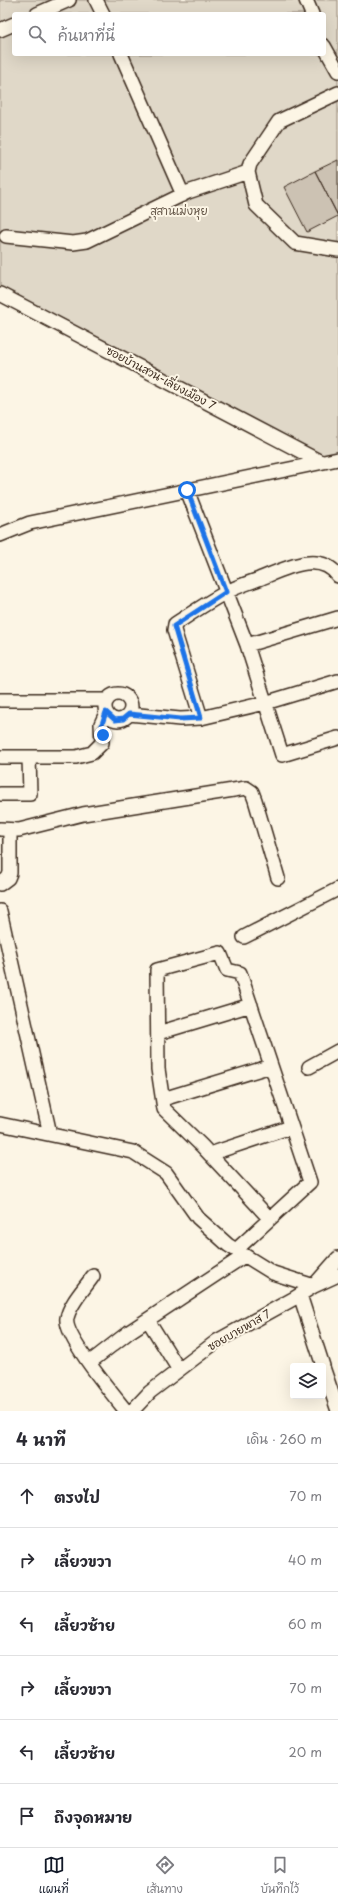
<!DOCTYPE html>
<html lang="th">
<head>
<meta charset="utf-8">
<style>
	body { margin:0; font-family:"Playpen Sans","Playpen Sans Thai",sans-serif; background:#f7f7f7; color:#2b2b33 }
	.controls { position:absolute; right:12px; bottom:12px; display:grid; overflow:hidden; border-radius:4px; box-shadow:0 4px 16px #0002 }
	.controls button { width:36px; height:36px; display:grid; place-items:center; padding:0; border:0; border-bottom:1px solid #e1e1e2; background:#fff; color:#2b2b33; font:20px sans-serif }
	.stop { position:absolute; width:12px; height:12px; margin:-9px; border:3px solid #1a73e8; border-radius:50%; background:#fff }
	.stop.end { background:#1a73e8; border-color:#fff; box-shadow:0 1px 4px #0008 }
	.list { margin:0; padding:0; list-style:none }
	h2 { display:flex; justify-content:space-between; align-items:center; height:52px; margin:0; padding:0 16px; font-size:17px }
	h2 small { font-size:13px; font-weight:400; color:#7c7c81 }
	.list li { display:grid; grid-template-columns:26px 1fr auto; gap:12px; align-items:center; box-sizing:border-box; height:64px; padding:0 16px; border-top:1px solid #e1e1e2 }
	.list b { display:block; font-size:15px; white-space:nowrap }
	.list em { font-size:13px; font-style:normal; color:#7c7c81 }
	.icon { flex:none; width:22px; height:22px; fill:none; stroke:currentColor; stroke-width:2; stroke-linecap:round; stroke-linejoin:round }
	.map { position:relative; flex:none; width:338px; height:1411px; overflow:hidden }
	.search { position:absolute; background:#fff; box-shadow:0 4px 16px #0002; left:12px; right:12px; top:12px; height:44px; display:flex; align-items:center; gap:10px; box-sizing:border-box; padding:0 14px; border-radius:4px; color:#7c7c81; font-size:15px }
	.sheet { height:436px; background:#fff }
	nav { display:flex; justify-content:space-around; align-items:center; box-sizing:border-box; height:56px; border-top:1px solid #e1e1e2; background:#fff; font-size:11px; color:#7c7c81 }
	nav a { display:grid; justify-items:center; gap:2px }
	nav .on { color:#111827 }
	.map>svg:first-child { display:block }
	.green { fill:#e0d8c8; stroke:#8e8173; fill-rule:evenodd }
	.building { fill:#ccc2b3; stroke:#3b2a1e }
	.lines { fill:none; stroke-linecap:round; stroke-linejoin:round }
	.minor-casing { stroke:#3b2a1e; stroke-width:16 }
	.minor { stroke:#fcf5e5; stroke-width:13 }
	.route { stroke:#1a73e8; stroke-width:5 }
	.labels { text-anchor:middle; stroke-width:4; stroke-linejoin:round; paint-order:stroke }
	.park-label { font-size:11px; fill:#645648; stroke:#fcf5e5 }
	.street-label { font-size:11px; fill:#3b2a1e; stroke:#fcf5e5 }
</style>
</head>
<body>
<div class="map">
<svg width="338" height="1411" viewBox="0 0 338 1411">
	<rect width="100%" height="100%" fill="#fcf5e5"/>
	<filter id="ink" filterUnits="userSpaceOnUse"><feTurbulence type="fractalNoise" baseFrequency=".025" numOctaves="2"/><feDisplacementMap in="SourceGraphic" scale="8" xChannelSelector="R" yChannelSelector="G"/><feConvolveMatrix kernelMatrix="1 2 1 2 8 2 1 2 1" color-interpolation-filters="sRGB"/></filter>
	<g filter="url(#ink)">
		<path class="green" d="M0 0H338V459L321 462 0 294ZM14 14H324V54H14Z"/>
		<path class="building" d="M338 160V216L315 171Z
			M315 171 338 216 307 232 284 187Z"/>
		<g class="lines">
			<defs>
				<path id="minor" d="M96 0 103 14
					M306 0 312 14
					M37 14 69 0
					M0 30 14 24
					M324 46 338 71
					M121 54 183 195
					M338 93 279 121 250 164 248 172 256 205 295 243 338 250
					M6 236 73 243 87 241 188 192 248 172
					M0 294 321 462
					M187 490 247 645 282 755 338 738
					M0 535 30 523 338 459
					M247 645 338 618
					M105 707a13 13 0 1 1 26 0a13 13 0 1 1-26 0Z
					M0 700H107
					M129 714 180 719 201 718 265 703 338 681
					M201 718 174 630 175 624C192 613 208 602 225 593 235 587 248 583 259 579 282 570 320 549 338 576
					M0 757H76L92 753 102 743 101 724 106 713
					M0 794H30L29 757
					M0 829 19 830 83 814 246 788 252 792 255 800 278 878
					M0 884 8 878 10 873V830
					M0 911 50 1134
					M244 937 338 889
					M158 1033 251 1005
					M309 1067 338 1051
					M163 1099 271 1066
					M0 1124 133 1152 166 1173 198 1218 228 1245 273 1273 314 1286
					M210 1154 291 1127
					M236 1250 310 1182 240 973 227 970 220 953 157 970 158 1069 164 1109 202 1146 270 1219
					M93 1276C85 1288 70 1303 67 1318 63 1335 114 1396 126 1411
					M316 1283 338 1258
					M300 1295 323 1366
					M148 1320 179 1370
					M89 1363 129 1332 244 1256
					M323 1367 338 1411
					M132 1411 150 1392 217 1341 293 1299 314 1286 338 1275"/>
			</defs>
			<use href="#minor" class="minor-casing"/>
			<use href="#minor" class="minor"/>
		</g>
	</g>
	<g class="lines" filter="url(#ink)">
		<path class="route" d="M103 735 102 724 106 712 115 720 123 719 129 714 180 719 201 718 174 626 226 592 187 490"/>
	</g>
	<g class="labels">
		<g class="park-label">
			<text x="179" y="215">สุสานเม่งหุย</text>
		</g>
		<g class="street-label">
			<text transform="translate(161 378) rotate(28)" y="4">ซอยบ้านสวน-เลี่ยงเมือง 7</text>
			<text transform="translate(239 1330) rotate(-30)" y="4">ซอยบายพาส 7</text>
		</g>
	</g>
</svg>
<div class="controls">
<button><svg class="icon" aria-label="layers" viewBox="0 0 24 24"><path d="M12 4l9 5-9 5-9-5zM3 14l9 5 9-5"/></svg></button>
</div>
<div class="stop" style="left:187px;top:490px"></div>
<div class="stop end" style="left:103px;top:735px"></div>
<div class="search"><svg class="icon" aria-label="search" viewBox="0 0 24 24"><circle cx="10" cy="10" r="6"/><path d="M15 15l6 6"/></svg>ค้นหาที่นี่</div>
</div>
<section class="sheet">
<h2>4 นาที<small>เดิน · 260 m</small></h2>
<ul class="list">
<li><svg class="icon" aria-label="ahead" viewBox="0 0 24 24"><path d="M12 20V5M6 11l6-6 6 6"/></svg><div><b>ตรงไป</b></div><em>70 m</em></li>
<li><svg class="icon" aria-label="right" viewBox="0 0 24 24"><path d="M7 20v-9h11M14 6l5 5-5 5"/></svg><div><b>เลี้ยวขวา</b></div><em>40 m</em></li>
<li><svg class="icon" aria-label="left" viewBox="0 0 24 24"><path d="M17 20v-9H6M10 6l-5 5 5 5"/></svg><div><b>เลี้ยวซ้าย</b></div><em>60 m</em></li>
<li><svg class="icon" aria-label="right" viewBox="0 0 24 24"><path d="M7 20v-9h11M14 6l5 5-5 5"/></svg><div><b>เลี้ยวขวา</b></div><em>70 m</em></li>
<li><svg class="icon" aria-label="left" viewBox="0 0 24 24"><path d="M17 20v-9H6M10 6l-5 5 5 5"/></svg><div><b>เลี้ยวซ้าย</b></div><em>20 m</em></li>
<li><svg class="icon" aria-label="arrive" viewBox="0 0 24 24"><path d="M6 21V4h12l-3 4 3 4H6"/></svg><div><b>ถึงจุดหมาย</b></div></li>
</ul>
</section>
<nav>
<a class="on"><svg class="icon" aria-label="map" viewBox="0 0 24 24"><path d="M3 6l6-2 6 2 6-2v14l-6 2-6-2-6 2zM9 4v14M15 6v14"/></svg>แผนที่</a>
<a><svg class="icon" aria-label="directions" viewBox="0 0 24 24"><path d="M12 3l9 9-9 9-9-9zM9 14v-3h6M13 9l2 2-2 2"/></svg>เส้นทาง</a>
<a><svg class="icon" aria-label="saved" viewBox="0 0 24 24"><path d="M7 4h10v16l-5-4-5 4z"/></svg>บันทึกไว้</a>
</nav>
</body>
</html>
